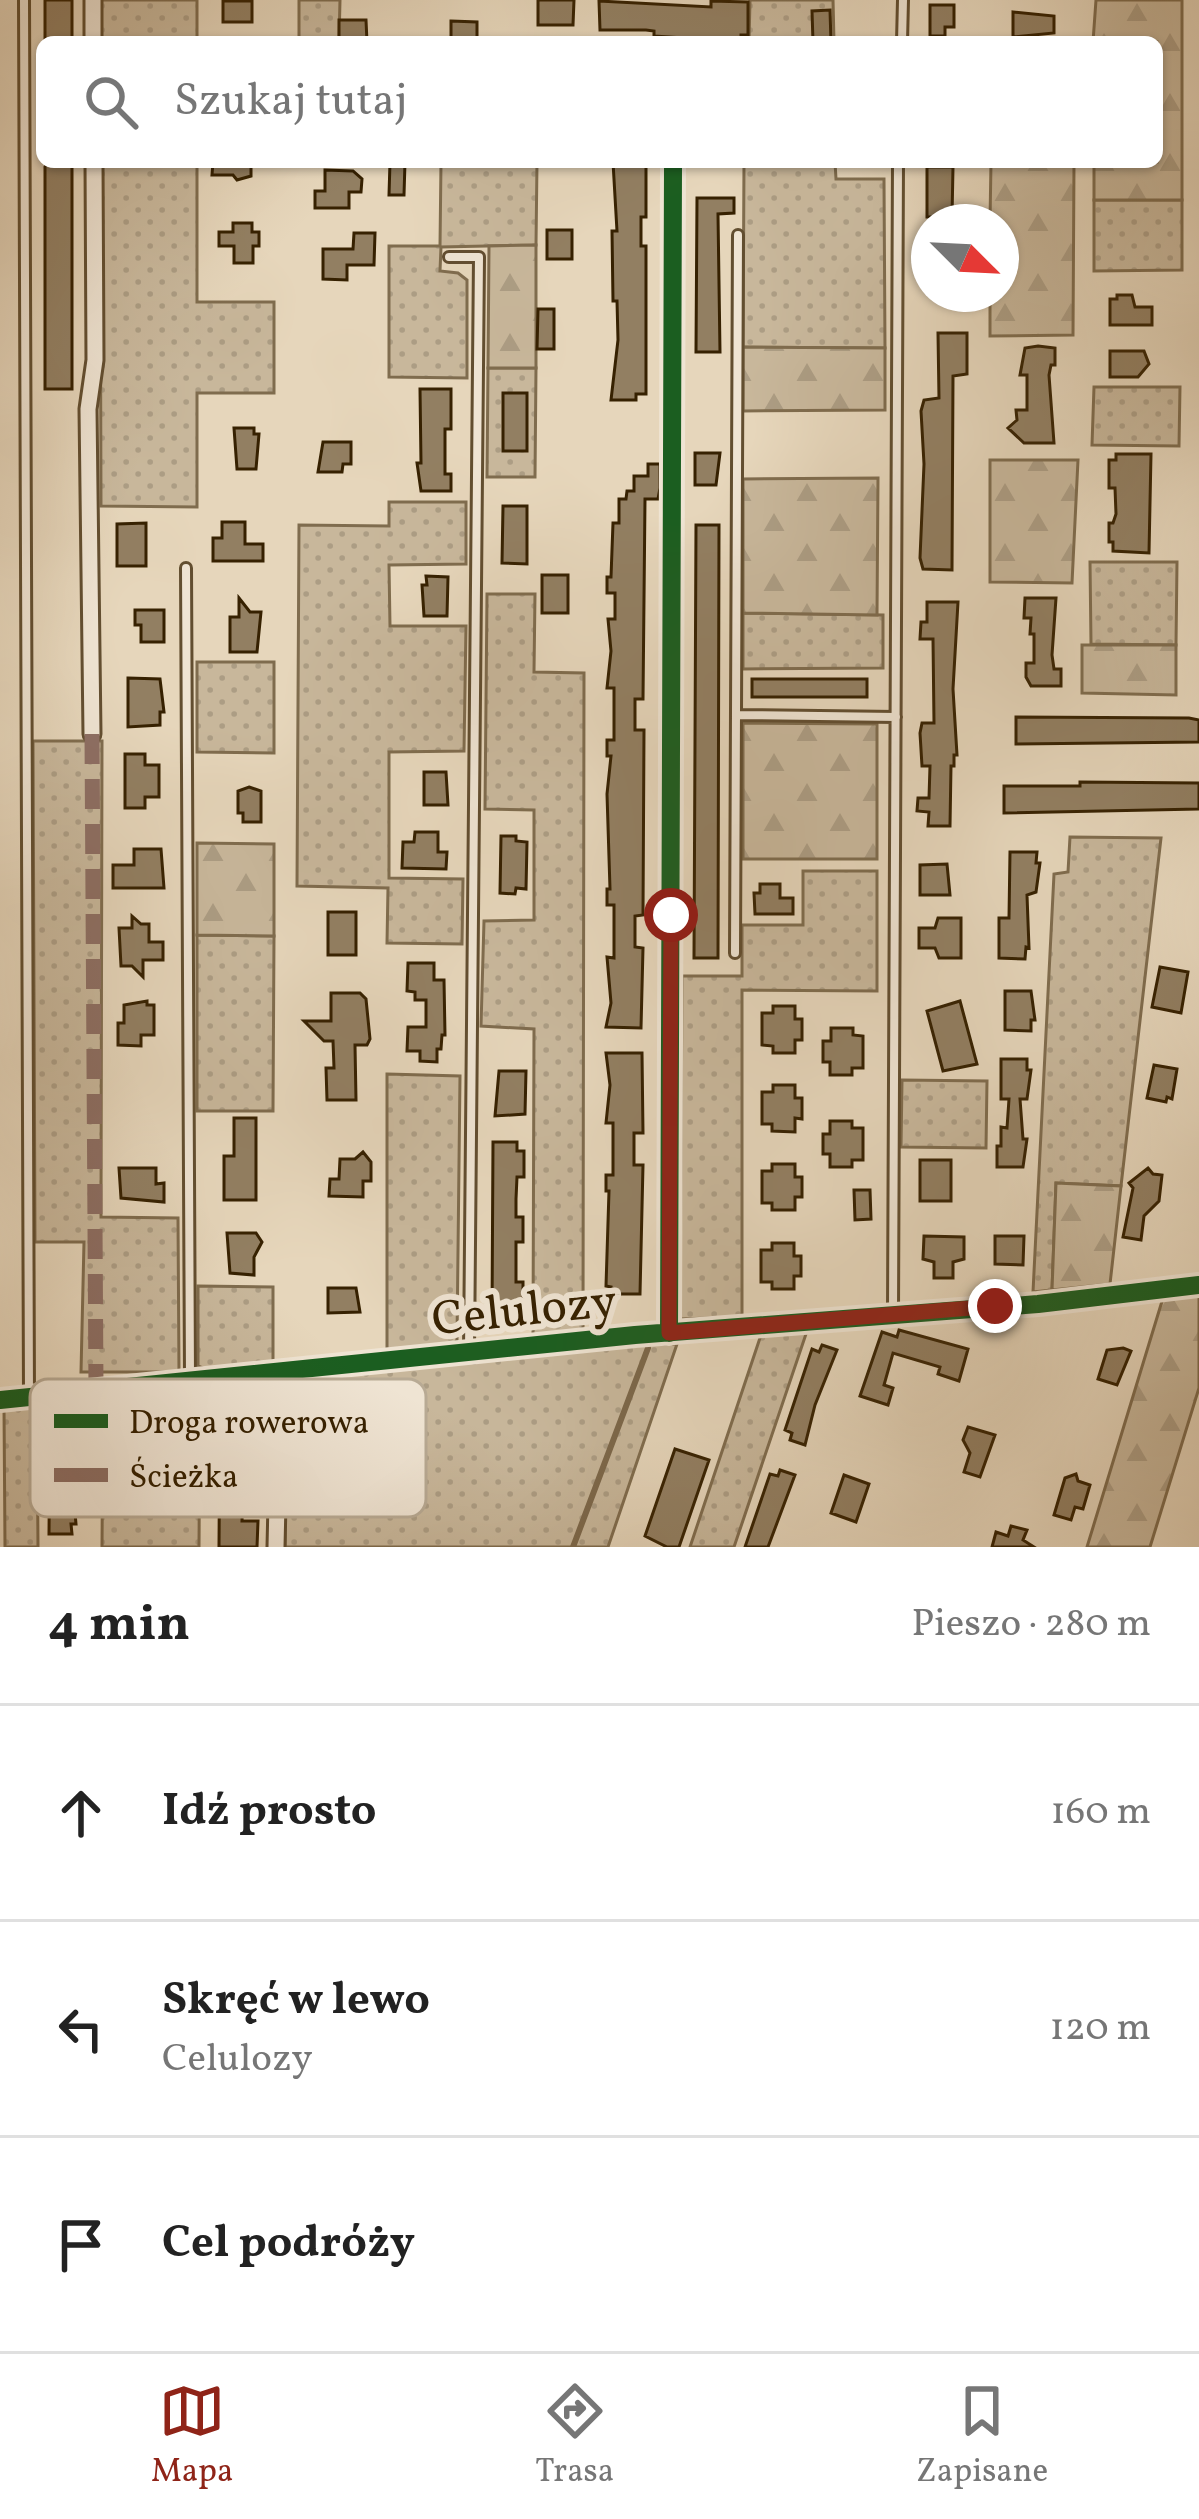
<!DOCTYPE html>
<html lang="pl">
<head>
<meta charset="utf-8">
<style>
	body { margin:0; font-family:Vollkorn,serif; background:#f2f2f2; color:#222 }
	.compass { position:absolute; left:911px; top:204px; width:108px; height:108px; border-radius:50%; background:#fff; box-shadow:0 3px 9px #0004; rotate:114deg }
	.stop { position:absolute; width:36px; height:36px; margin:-27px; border:9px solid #8f2418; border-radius:50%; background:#fff }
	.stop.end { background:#8f2418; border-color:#fff; box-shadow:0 3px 12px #0008 }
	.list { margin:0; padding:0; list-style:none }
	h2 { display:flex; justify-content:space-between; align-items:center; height:156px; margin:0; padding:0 48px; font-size:51px }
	h2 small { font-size:39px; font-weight:400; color:#767676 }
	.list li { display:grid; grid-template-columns:78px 1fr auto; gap:36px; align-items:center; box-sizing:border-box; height:216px; padding:0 48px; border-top:3px solid #e0e0e0 }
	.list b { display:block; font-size:45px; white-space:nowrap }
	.list p { margin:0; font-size:39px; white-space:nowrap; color:#767676 }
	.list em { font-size:39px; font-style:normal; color:#767676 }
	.icon { flex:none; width:66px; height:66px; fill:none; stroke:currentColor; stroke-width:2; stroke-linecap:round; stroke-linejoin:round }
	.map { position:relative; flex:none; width:1199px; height:1547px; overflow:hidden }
	.search { position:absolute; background:#fff; box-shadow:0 3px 9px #0004; left:36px; right:36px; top:36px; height:132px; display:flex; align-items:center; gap:30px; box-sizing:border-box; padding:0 42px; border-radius:18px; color:#767676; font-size:45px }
	.sheet { height:804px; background:#fff }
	nav { display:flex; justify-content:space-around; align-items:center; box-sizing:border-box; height:168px; border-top:3px solid #e0e0e0; background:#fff; font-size:33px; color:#767676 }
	nav a { display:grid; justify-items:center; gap:6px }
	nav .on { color:#8f2418 }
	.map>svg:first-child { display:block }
	.grass { fill:url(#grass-dots); stroke:#7f6c4e; stroke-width:3 }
	.forest { fill:url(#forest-firs); stroke:#7f6c4e; stroke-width:3 }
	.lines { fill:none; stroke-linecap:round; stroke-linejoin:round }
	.stream { stroke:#7c684b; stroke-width:6 }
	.building { fill:#927f62; stroke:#362101; stroke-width:3 }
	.lane-casing { stroke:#624e30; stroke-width:14 }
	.street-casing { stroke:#624e30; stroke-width:21 }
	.lane { stroke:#efe4d3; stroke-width:8 }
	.street { stroke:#efe4d3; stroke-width:15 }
	.quiet { stroke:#8d6e63; stroke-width:15; stroke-dasharray:30 15; stroke-linecap:butt }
	.cycleway-casing { stroke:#efe4d3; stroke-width:26 }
	.cycleway { stroke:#1b5e20; stroke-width:18 }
	.route { stroke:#8f2418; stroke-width:15 }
	.labels { text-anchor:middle; stroke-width:12; stroke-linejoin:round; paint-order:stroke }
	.street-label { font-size:48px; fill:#362101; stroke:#efe4d3 }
	.key { fill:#efe4d3; stroke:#b8aa94; stroke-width:3 }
	.key-label { font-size:33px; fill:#362101 }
</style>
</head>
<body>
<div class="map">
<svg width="1199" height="1547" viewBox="0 0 1199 1547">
	<defs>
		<pattern id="grass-dots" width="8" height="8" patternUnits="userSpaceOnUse" patternTransform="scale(3)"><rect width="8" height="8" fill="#c8b79b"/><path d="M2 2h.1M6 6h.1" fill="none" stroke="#ac9d84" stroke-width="1.8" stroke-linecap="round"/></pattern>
		<pattern id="forest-firs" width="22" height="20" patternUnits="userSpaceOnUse" patternTransform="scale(3)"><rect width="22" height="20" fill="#c8b79b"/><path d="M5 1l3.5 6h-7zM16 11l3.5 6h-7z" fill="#ac9d84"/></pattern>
	</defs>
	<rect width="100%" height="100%" fill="#e6d6bb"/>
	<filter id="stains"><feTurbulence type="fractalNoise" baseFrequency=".00167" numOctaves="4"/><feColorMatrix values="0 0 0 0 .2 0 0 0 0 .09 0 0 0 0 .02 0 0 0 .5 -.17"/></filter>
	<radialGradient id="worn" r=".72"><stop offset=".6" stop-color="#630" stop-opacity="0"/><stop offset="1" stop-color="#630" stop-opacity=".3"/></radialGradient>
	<path class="grass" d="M99 0H197V42H99Z
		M299 0H340L339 42H299Z
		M750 0H833L834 42H749Z
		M100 162H197V302H274V393H197V507L101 506Z
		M441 162H537L536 245 441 247 440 271 458 273 467 280V378L389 377V246H440Z
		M744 162H835L836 179H884L885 348 743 347Z
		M1094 200H1182V270L1094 271Z
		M488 368H536L535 477H487Z
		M1094 387H1180L1179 446 1092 445Z
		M389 502H466V564L389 565 390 626H466L464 751 389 752V878L463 879 462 944 387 943 388 888 297 886 299 525 389 526Z
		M1090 562H1177L1176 645 1091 644Z
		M487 594H535L534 672 584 673 583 1330 533 1339 534 1029 481 1026 484 921 534 920V810L485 809Z
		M743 613 883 615V668L743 669Z
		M197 662H274V753L197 752Z
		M33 741H102L101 1217 178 1218 179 1372H81L84 1242H35Z
		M1070 837 1161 838 1121 1186 1056 1183 1052 1290 1033 1292 1054 874 1068 872Z
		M803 871H877V991L742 990V1317L680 1319 682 976H742V925H803Z
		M197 935 274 936 273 1111H197Z
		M387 1074 460 1076 457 1340 449 1351 387 1353Z
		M902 1080 987 1081 986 1148 901 1147Z
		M198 1286 273 1287V1363L205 1369 198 1366Z
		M807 1331 734 1547H690L761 1335Z
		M656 1344H677L608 1547H285L286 1387 293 1377Z
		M200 1393 199 1547H102L103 1405Z
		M37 1406 38 1547H5L4 1407Z"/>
	<path class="forest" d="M1096 0H1182V200H1094V162H1157V42H1093Z
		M991 162 1074 163 1073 335 990 336V294H1001V222H990Z
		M536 245V368H488L489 246Z
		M743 347 885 348V410L743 411Z
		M990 460H1078L1072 583 990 582Z
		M878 478 877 615 743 613V479Z
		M1082 645H1176V695L1082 693Z
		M743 723 877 724V859H743Z
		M197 843 274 844V936L197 935Z
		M1056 1183 1121 1186 1110 1284 1052 1290Z
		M1199 1295V1388L1150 1547H1087L1163 1298Z"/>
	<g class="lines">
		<path class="stream" d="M573 1547 648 1348"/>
	</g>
	<path class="building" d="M45 0H72V42H45Z
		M538 0H574L573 25H538Z
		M223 1H252V22H223Z
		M599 1 711 7V1L748 2V35H741V39L684 38 654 36V31L646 30H600Z
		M930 5H954V27H945V36H930Z
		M830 10 831 42H813L812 11Z
		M1013 12 1054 16V33L1013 37Z
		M339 20H366L367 42H339Z
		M451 21 477 22V42H451Z
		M48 162H69L72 167V389H45V167Z
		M213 162H251V176L237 180 233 175H212Z
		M390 162H405L404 195H389Z
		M613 162H646V217H641V246H646V394H636V400H611L618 340 617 301H613L612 231H617Z
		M927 167H953L952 217H927Z
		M325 170 353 171 362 179 361 192H349V208H315V191H325Z
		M697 198H734V213L718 214 720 352H696Z
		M233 223H252V232H259V246H253V263H234V246H219V232H233Z
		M547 230H572V259H547Z
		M354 233H375L374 265H347V280L323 279V249H353Z
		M1117 295H1132L1135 307H1152V325H1110V299H1117Z
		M538 309H554V349H537Z
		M938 333H967V374L953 376 952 570 923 569 920 558 924 464 921 411 924 400 939 398Z
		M1038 346 1055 348V365H1051L1049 375 1054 443H1024L1008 428 1017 420 1016 410H1027V375H1020L1025 348Z
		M1110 351H1144L1149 364 1138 377H1110Z
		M420 389H451V429H445V474H451V491H421L417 463H421Z
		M503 393H527V451H503Z
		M234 428H254V434H259L256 469H237Z
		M323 442H351V464H343L342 472H318Z
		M695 453H720L716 485H695Z
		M1116 454H1151L1149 553 1113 551V542H1109V523H1113L1116 514 1115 488H1109V460H1116Z
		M648 464H660V488L658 499H645L643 699H635V730H644L643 915 635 916V947L643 948 641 1028 606 1027 611 1003 607 957 614 958V905H607V889H610L607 794 611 756H607V740H614V688H607L611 651 608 619H615V593H607V577H611L613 523H619V499H626L627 491H634V476H648Z
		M503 506H527V564L502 563Z
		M222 522H245V544H263V561H213V538H222Z
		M146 523V566H117V524Z
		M696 525H719L718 958H694Z
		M542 575H568V613H542Z
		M426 576 448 577 447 616H424L422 585H427Z
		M239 598 250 612H261L257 652H230V617H239Z
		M1025 598H1056L1052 655 1054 669H1061V686H1031L1026 677V663H1034V634H1030L1031 618H1024Z
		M927 602H958L953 689 957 755H954V766H951L950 826H928L929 812 917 811 918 798H929L930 766H922L920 733 922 723H934L933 639H920L921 622H927Z
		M135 610H164V642H141V625H135Z
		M128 678 160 679 164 712H160V725L128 727Z
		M752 679H867V697H752Z
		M1016 717 1189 718 1199 720V742L1016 744Z
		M125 754H145V765H159V797H145V808H125Z
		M424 772H446L448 805H424Z
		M1080 782 1199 783V809L1004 813V786H1080Z
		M249 787 261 791V822H243V813H238V791Z
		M415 832H438V852H447L446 869 402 868 403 842H414Z
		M501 836H516V841L527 842 526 889 516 888 515 894 500 893Z
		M134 849H161L164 888H113V865H134Z
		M1010 852H1037L1036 863H1040L1036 892 1027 895 1029 948 1026 947 1025 959 999 958V918H1009Z
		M947 864 950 895H920V865Z
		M760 884H780V898H793V914H755L754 893H760Z
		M328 912H356V955H328Z
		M132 916 141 924H149V942H163V960H143V977L132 966H121L119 928H132Z
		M938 918H961V958H939L935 948H919V928H935Z
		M408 963H434V980H444L445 1035H442L441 1049H437V1062L420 1061V1051H407L408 1027H426V1000H415V992L407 991Z
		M1160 967 1188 972 1181 1013 1152 1007Z
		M1005 991H1031L1035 1020H1031V1031L1005 1030Z
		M331 993H360L366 999 370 1039 367 1045H355L356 1100H327L326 1068H334L333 1041H324L304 1021H331Z
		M147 1001V1005H154V1035H141V1046L118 1045V1023H124V1005Z
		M960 1001 977 1064 943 1071 927 1011Z
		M773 1006H795V1019H802V1040H795V1053H773V1046L762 1045V1013H773Z
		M831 1028H853V1035L863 1036V1068H852V1075H830V1062H823V1041H831Z
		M606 1053H642L643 1133H634V1165H643L640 1294H610L611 1287 606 1286 609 1191H606V1175H613V1123H606L610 1085Z
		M1001 1059H1027V1070H1031L1027 1099H1020L1023 1139H1027L1023 1167H997V1146H1001V1127L1007 1128 1009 1099H1001Z
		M1154 1065 1177 1069 1172 1099 1167 1097 1166 1102 1147 1098Z
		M499 1071H526L525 1114 495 1116Z
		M773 1085H795V1098H802V1119L795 1118V1132L772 1131V1124H762V1092H773Z
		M234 1118H256V1200H224V1156H234Z
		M830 1121H852V1128H863V1160H852V1167H830V1154H823V1134H830Z
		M493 1142H517V1151H524V1177H517L516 1199V1217H523V1242H516V1282H523V1307H516V1316H492Z
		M363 1152 371 1162V1181H363V1197L329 1196 330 1179H339L340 1159H355Z
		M920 1160H951V1201H920Z
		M772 1164H795V1177H802V1197H795V1210H772V1203H762V1171H772Z
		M119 1168H156V1184L164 1183V1202L121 1198Z
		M1148 1168 1153 1174 1162 1175 1159 1201 1144 1216 1141 1240 1123 1237 1133 1188 1129 1183Z
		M854 1190H870L871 1219 855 1220Z
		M227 1233H256L262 1242 254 1257V1275L230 1273Z
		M924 1236 964 1237V1259L953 1262V1278H934V1262L923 1259Z
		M995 1236H1024L1023 1265 995 1264Z
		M772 1243H794V1256H801V1276H794V1289H772V1282H761V1250H772Z
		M328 1288H356L360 1312 328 1313Z
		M899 1330 968 1349 959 1381 938 1374 940 1367 893 1353 884 1385 893 1388 888 1405 860 1396 882 1332 897 1337Z
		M822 1345 837 1350 815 1405 805 1445 790 1440 792 1433 785 1430 812 1349 819 1352Z
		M1123 1348 1131 1351 1117 1385 1098 1379 1107 1350Z
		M220 1401 259 1405 258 1436H243V1463H258V1494H243L242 1521H258L257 1547H219Z
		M50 1418H72V1427H76L72 1478 76 1524H71L72 1534H49Z
		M968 1427 995 1435 980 1477 964 1472 970 1453 963 1440Z
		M675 1449 709 1460 679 1547H667L645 1536Z
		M780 1470 795 1475 768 1547H745L770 1474 778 1476Z
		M1076 1474 1078 1481 1090 1485 1083 1509 1075 1507 1071 1520 1054 1515 1065 1478Z
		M844 1475 869 1484 856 1522 831 1513Z
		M1011 1526 1027 1530 1023 1540 1034 1547H992L996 1532 1008 1536Z"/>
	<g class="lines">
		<defs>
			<path id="lane" d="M24 0 29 1396
				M902 42 903 0
				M449 257H479L469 1353
				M186 568 190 1378
				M736 715 896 717
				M735 953 738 235
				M893 1312 898 162"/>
			<path id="street" d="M93 0V42
				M92 734 88 409 95 360 94 162
				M669 1333 673 168
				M0 1400 635 1335 1038 1304 1199 1285
				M276 1547 280 1373"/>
		</defs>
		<use href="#lane" class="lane-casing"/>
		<use href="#street" class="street-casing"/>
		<use href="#lane" class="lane"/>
		<use href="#street" class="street"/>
		<path class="quiet" d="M92 734 96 1389"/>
		<defs>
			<path id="cycleway" d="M669 1333 673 168
				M0 1400 635 1335 1038 1304 1199 1285"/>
		</defs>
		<use href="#cycleway" class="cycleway-casing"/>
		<use href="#cycleway" class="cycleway"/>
	</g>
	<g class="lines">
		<path class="route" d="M671 915 669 1333 995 1306"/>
	</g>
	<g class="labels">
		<g class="street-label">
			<text transform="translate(524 1308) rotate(-6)" y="17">Celulozy</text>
		</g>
	</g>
	<rect x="30" y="1379" width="396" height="138" rx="18" class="key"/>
	<rect x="54" y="1414" width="54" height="14" fill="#1b5e20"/>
	<rect x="54" y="1468" width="54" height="14" fill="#8d6e63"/>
	<g class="key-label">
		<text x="129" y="1433">Droga rowerowa</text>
		<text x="129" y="1487">Ścieżka</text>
	</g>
	<rect width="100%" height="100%" filter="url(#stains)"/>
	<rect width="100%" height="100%" fill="url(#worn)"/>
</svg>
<svg class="compass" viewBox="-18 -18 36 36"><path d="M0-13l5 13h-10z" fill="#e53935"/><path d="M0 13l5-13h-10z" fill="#767676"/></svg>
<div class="stop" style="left:671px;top:915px"></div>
<div class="stop end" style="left:995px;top:1306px"></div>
<div class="search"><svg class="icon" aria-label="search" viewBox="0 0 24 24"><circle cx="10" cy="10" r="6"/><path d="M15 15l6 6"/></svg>Szukaj tutaj</div>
</div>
<section class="sheet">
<h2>4 min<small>Pieszo · 280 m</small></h2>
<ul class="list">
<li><svg class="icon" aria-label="ahead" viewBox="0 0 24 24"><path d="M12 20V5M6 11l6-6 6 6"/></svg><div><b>Idź prosto</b></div><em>160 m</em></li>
<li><svg class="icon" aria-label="left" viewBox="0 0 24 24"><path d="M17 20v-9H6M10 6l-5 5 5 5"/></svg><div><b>Skręć w lewo</b><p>Celulozy</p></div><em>120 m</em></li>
<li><svg class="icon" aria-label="arrive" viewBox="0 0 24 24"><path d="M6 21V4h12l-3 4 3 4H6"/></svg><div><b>Cel podróży</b></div></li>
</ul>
</section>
<nav>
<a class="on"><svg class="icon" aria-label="map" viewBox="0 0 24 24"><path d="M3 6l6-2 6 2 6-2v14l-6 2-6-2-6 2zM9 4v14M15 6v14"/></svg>Mapa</a>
<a><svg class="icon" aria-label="directions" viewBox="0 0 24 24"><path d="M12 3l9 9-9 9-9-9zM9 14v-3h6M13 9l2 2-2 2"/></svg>Trasa</a>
<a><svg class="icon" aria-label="saved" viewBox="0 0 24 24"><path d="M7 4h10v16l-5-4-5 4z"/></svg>Zapisane</a>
</nav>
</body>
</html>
